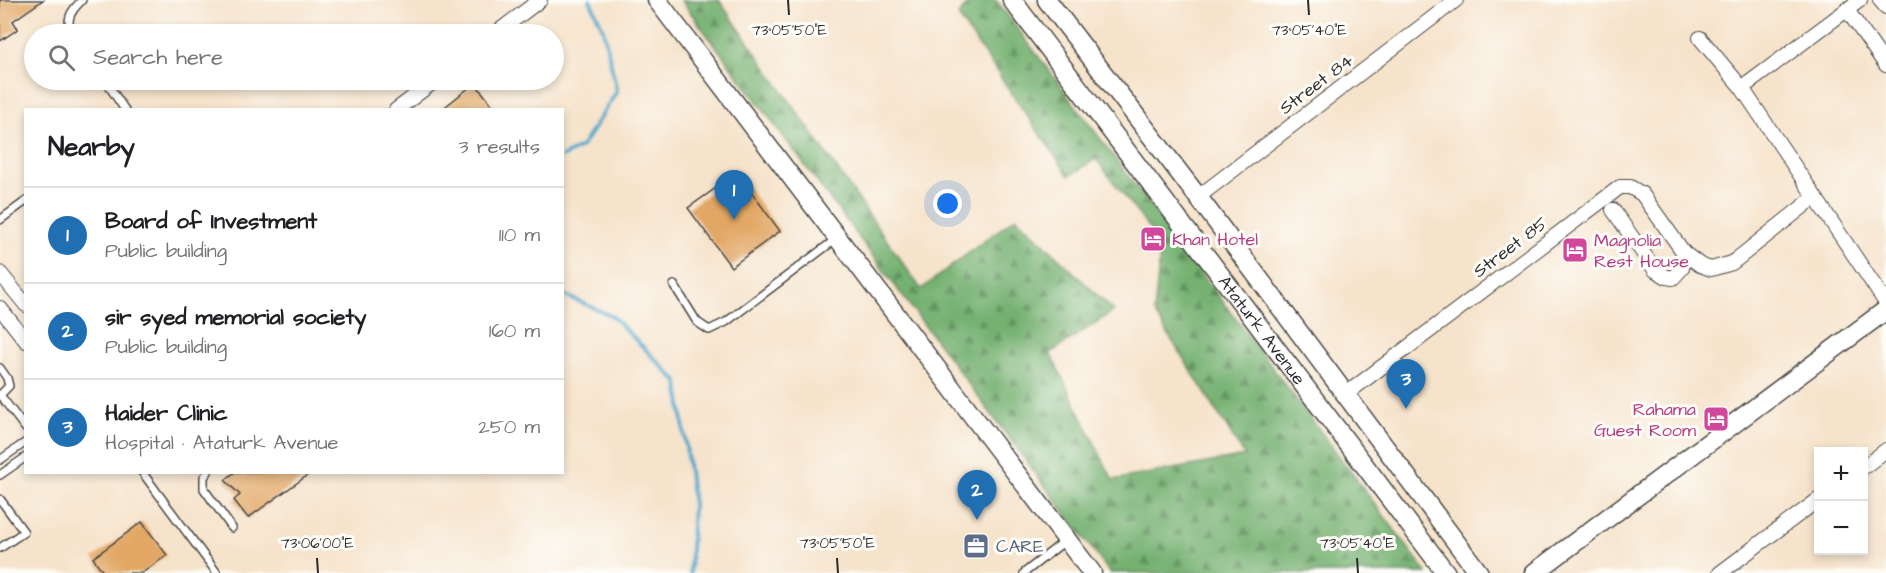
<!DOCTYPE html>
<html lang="en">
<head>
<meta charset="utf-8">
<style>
	body { margin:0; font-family:"Architects Daughter",sans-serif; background:#f6f6f6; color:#202124 }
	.controls { position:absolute; right:18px; bottom:18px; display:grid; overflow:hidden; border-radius:0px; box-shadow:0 3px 9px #0003 }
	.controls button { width:54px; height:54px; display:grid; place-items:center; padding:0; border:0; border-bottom:2px solid #e0e0e0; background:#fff; color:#202124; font:30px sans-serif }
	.you { position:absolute; left:948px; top:204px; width:21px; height:21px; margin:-15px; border:4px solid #fff; border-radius:50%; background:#1a73e8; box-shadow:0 0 0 9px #1a73e833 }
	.badge { display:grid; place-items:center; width:39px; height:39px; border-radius:50%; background:#1f6fb2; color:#fff; font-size:20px; font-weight:700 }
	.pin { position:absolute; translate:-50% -50px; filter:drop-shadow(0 2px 3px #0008) }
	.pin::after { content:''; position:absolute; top:32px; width:21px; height:18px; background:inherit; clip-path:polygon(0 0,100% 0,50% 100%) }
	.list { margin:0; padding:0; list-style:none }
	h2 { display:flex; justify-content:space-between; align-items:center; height:78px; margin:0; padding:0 24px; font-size:26px }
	h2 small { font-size:20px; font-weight:400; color:#757577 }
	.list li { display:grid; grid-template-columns:39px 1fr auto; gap:18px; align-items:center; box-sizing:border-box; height:96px; padding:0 24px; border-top:2px solid #e0e0e0 }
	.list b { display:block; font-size:22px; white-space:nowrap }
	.list p { margin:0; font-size:20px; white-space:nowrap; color:#757577 }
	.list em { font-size:20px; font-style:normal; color:#757577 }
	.icon { flex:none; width:33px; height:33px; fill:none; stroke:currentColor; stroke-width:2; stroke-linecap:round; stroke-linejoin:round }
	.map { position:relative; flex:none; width:1886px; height:573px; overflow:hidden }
	.search { position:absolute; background:#fff; box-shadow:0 3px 9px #0003; left:24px; top:24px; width:540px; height:66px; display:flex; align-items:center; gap:15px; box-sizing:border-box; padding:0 21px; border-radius:33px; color:#757577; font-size:22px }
	.panel { position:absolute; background:#fff; box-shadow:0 3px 9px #0003; left:24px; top:108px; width:540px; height:366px; border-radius:0px }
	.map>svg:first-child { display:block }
	.forest { fill:url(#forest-firs); stroke:#506e4e; stroke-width:1.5 }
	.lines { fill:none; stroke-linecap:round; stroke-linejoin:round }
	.stream { stroke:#4ca6ca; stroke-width:4 }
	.building { fill:#e2a765 }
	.service-casing { stroke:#494743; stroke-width:10 }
	.minor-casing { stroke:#494743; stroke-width:16 }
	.tertiary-casing { stroke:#494743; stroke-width:21 }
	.service { stroke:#fff; stroke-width:7 }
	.minor { stroke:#fff; stroke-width:14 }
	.tertiary { stroke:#fff; stroke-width:18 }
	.ticks { fill:none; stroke:#2b2b2b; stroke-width:2 }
	.labels { text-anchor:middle; stroke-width:6; stroke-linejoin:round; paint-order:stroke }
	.street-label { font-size:18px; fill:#2b2b2b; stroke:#fdfcf7 }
	.hotel-label { font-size:18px; fill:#b23c85; stroke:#fdfcf7; text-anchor:start }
	.service-label { font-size:18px; fill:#4e5e75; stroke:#fdfcf7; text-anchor:start }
	.ticks-label { font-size:15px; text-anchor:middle; fill:#2b2b2b; stroke:#fdfcf7; stroke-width:6; stroke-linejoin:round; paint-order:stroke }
</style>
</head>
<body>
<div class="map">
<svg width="1886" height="573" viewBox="0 0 1886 573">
	<defs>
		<pattern id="forest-firs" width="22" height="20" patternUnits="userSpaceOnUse" patternTransform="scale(1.5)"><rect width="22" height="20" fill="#74b171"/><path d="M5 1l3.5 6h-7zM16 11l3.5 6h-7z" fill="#5f905d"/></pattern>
	</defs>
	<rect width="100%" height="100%" fill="#fdfcf7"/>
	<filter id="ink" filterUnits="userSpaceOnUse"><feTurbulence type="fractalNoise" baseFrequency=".0167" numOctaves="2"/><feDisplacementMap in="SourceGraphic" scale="12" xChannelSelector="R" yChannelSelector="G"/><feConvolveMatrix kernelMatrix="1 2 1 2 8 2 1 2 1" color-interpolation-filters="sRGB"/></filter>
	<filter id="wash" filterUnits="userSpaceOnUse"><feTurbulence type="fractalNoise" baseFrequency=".008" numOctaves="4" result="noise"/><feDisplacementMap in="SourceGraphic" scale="24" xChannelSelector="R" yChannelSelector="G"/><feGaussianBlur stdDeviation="1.35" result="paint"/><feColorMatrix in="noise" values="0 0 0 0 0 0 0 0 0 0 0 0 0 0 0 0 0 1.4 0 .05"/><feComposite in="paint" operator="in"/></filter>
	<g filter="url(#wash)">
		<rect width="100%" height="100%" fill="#f6e3cb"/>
		<path class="forest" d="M681 0H719L921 289 1016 217 1114 311 1050 353 1113 480 1245 456 1154 312 1161 244 1096 159 1069 176 958 16 971 0H996L1427 573H1110Z"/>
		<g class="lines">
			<path class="stream" d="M562 157 582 146 617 91 603 29 590 0
				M562 294 612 316 678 382 693 504 690 573"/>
		</g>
		<g id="blocks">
			<path class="building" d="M0 0H43L13 21 18 29 0 41Z
				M475 83 496 110H441Z
				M737 173 780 231 731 267 688 208Z
				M235 472H312L248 518 234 500 240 495 225 480Z
				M142 522 167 555 142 573H104L93 558Z"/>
		</g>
	</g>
	<g filter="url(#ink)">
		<use href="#blocks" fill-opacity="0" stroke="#494743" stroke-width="1.5"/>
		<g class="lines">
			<defs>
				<path id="service" d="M72 34C65 19 71 11 82 0
					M105 80 125 110
					M0 220 26 201
					M674 285 697 322 709 330 726 322 836 239
					M0 368 7 378 9 386 0 395
					M0 395 26 429
					M0 460 26 442
					M142 472 217 573
					M208 472 204 477V489L232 528
					M0 475 26 457
					M0 499 24 532 0 548
					M1024 573 1066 540"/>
				<path id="minor" d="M1880 0 1886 7
					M1847 10 1886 65
					M495 34 540 0
					M1700 38 1742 88 1886 303
					M1742 88 1860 0
					M396 110 436 80
					M1198 197 1456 0
					M1613 210 1655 270 1667 277 1673 278 1682 268 1684 253
					M0 273 26 305
					M0 308 26 341
					M1346 394 1620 187H1630L1642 194 1684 253 1700 265 1711 269 1732 263 1815 197
					M1864 467 1886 450
					M1720 573 1818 500"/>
				<g id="tertiary">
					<path d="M657 0 1092 573"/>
					<path id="s1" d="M1012 0 1446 573"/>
					<path d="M1047 0 1198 197 1479 573"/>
					<path d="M1534 573 1886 310"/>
				</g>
			</defs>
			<use href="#service" class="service-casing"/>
			<use href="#minor" class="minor-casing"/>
			<use href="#tertiary" class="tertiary-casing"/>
			<use href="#service" class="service"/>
			<use href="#minor" class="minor"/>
			<use href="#tertiary" class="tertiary"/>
		</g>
	</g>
	<path class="ticks" d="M788 0 789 15M1308 0 1309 15M317 558 318 573M837 558 838 573M1357 558 1358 573"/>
	<defs>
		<symbol id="hotel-square" viewBox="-11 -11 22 22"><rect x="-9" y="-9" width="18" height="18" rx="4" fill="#d1479c" stroke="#fdfcf7"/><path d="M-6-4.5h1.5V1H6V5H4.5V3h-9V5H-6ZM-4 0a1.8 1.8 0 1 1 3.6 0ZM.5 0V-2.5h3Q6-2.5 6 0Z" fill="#fff"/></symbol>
		<symbol id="office-square" viewBox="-11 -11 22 22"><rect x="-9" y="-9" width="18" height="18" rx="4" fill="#5c6f8a" stroke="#fdfcf7"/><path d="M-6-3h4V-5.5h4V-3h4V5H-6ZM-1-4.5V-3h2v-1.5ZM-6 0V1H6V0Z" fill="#fff"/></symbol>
	</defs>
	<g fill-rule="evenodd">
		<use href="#hotel-square" x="1138" y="224" width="30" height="30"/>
		<use href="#hotel-square" x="1560" y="235" width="30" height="30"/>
		<use href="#hotel-square" x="1701" y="404" width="30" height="30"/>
		<use href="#office-square" x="961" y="531" width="30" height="30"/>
	</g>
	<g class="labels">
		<g class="street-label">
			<text transform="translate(1316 84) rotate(-37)" y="6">Street 84</text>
			<text transform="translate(1510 247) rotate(-37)" y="6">Street 85</text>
			<text dy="6" stroke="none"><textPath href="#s1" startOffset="414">Ataturk Avenue</textPath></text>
		</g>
		<g class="hotel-label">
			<text x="1172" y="245">Khan Hotel</text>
			<text x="1594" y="246">Magnolia<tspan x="1594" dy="21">Rest House</tspan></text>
			<text x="1696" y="415" text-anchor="end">Rahama<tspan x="1696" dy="21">Guest Room</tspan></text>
		</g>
		<g class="service-label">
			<text x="996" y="552">CARE</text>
		</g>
	</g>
	<g class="ticks-label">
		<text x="789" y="35">73°05'50"E</text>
		<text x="1309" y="35">73°05'40"E</text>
		<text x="317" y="548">73°06'00"E</text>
		<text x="837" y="548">73°05'50"E</text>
		<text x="1357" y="548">73°05'40"E</text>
	</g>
</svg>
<div class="controls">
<button>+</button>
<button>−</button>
</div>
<div class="you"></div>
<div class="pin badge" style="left:734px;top:220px">1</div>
<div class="pin badge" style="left:977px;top:520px">2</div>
<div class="pin badge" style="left:1406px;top:409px">3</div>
<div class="search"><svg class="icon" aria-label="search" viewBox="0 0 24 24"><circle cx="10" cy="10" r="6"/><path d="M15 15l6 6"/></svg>Search here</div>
<section class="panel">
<h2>Nearby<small>3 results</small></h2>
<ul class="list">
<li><span class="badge">1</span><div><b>Board of Investment</b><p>Public building</p></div><em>110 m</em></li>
<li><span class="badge">2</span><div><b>sir syed memorial society</b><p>Public building</p></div><em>160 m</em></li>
<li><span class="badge">3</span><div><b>Haider Clinic</b><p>Hospital · Ataturk Avenue</p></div><em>250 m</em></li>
</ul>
</section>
</div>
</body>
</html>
